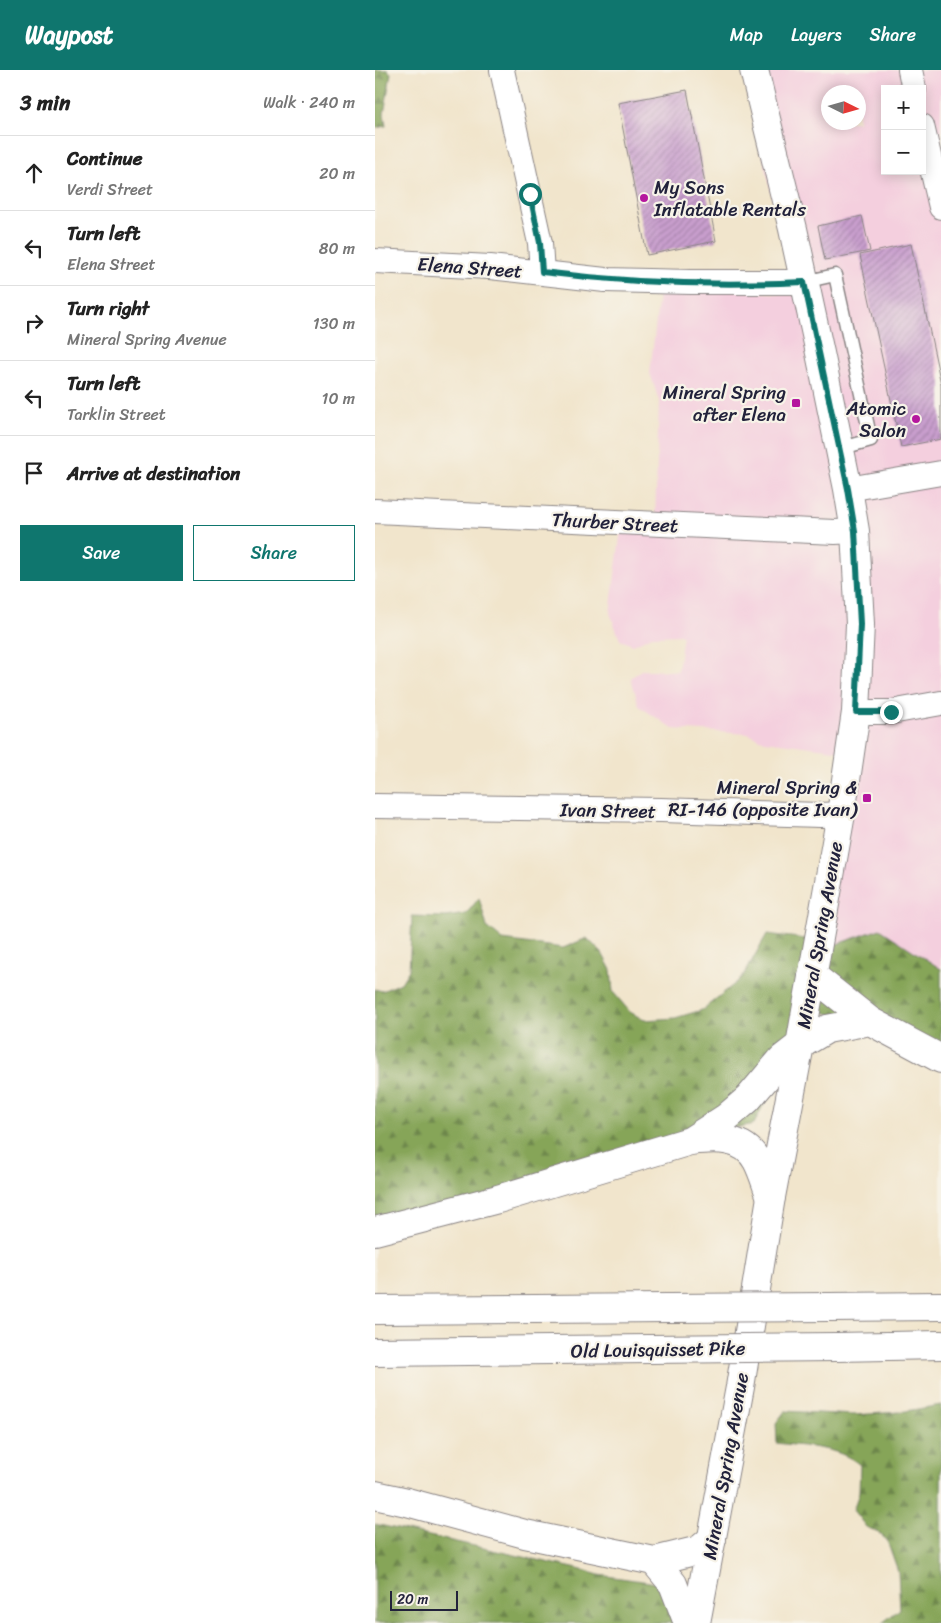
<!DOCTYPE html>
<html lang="en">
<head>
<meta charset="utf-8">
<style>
	body { margin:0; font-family:Sriracha,sans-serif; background:#f2f2f2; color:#222 }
	.controls { position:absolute; right:15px; top:15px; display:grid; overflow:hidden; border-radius:0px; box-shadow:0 2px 12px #0003 }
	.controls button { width:45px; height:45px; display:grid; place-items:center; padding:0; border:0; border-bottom:1px solid #e0e0e0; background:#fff; color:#222; font:25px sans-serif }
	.compass { position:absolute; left:446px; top:15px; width:45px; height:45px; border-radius:50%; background:#fff; box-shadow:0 2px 12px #0003; rotate:95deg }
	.scale { position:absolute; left:15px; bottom:12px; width:68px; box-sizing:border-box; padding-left:5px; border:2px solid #22223b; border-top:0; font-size:14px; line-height:18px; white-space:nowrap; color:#22223b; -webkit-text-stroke:4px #f7f3e8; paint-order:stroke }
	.stop { position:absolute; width:15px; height:15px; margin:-11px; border:4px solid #0f766e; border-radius:50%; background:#fff }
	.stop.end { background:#0f766e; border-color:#fff; box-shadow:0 1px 5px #0008 }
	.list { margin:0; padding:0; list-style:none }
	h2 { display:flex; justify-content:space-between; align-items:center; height:65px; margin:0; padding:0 20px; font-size:21px }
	h2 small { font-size:16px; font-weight:400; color:#767676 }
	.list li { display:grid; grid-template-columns:32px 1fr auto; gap:15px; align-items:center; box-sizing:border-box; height:75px; padding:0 20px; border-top:1px solid #e0e0e0 }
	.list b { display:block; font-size:19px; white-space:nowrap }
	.list p { margin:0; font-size:16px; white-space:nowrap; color:#767676 }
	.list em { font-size:16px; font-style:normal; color:#767676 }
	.actions { display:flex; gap:10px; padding:15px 20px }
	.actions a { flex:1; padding:11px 0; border:1px solid #0f766e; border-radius:0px; text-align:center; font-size:18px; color:#0f766e }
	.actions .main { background:#0f766e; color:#fff }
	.icon { flex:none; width:28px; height:28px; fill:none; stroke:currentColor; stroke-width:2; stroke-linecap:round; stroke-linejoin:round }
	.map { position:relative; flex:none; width:566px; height:1553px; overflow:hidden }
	header { display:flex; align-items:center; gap:30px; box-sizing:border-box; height:70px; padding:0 25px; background:#0f766e; color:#fff }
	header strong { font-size:24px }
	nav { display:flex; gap:28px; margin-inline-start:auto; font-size:18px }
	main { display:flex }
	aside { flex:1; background:#fff }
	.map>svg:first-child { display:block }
	.built { fill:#f4cfde; fill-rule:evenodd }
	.forest { fill:url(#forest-firs); stroke:#54644a }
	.building { fill:url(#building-hatch) }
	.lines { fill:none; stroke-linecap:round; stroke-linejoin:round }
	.service-casing { stroke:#8a8484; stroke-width:15 }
	.minor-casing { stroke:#8a8484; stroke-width:26 }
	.primary-casing { stroke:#8a8484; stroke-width:30 }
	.motorway-casing { stroke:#8a8484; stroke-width:30 }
	.service { stroke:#fff; stroke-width:12 }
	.minor { stroke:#fff; stroke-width:24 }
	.primary { stroke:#fff; stroke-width:28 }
	.motorway { stroke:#fff; stroke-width:28 }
	.motorway-bridge-casing { stroke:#8a8484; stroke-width:30; stroke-linecap:butt }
	.motorway-bridge { stroke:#fff; stroke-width:28 }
	.route { stroke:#0f766e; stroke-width:6 }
	.poi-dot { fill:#b5179e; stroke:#f7f3e8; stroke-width:2 }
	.labels { text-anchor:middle; stroke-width:4.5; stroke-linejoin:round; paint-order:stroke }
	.poi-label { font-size:19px; fill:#22223b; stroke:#f7f3e8; text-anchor:end }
	.street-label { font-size:19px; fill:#22223b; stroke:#f7f3e8 }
</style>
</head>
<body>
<header>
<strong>Waypost</strong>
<nav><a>Map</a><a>Layers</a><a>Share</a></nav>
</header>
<main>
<aside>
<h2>3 min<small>Walk · 240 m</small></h2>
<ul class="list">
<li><svg class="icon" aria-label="ahead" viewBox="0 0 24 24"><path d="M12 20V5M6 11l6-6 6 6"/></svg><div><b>Continue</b><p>Verdi Street</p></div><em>20 m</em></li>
<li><svg class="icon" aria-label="left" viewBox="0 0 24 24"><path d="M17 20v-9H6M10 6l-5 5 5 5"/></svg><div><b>Turn left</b><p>Elena Street</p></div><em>80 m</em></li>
<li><svg class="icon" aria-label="right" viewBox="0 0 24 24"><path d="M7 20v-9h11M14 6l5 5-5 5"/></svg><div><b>Turn right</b><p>Mineral Spring Avenue</p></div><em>130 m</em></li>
<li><svg class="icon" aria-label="left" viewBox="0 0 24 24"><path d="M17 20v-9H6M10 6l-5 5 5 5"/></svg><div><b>Turn left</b><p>Tarklin Street</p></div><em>10 m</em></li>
<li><svg class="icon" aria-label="arrive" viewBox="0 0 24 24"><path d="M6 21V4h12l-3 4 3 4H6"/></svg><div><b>Arrive at destination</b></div></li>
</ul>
<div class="actions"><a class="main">Save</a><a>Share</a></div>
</aside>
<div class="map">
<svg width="566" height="1553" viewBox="0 0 566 1553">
	<defs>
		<pattern id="forest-firs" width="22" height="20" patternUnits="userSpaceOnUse" patternTransform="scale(1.25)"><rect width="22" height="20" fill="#86a559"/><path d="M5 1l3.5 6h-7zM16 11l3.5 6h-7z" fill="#6d864b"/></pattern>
		<pattern id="building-hatch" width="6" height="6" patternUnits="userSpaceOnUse" patternTransform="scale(1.25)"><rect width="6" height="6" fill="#c99fce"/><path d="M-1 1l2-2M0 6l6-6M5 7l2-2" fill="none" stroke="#a381a8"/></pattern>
	</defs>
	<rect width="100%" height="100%" fill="#f7f3e8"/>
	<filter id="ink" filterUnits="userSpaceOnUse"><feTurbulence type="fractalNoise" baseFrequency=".02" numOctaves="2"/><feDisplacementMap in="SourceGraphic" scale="10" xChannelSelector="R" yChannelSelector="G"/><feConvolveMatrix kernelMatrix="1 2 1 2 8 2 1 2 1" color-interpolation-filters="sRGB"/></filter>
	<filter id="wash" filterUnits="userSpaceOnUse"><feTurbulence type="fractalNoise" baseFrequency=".0096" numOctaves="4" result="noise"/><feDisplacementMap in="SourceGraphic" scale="20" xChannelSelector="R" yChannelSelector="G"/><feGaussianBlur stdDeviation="1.12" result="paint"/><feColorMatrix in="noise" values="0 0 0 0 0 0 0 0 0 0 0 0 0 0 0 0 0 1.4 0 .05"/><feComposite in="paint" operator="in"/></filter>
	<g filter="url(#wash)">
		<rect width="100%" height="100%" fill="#f1e5cc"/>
		<path class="built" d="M368 0H566V899L505 859 450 878 467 681 390 671 373 664 298 659 264 636 256 608 266 600 303 601 308 565 277 566 258 575 245 570 235 543 247 452 280 450 284 331 275 303 285 215 420 225ZM510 19H547V101H510ZM453 22H483V52H453Z"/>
		<path class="forest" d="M0 0H12L16 3 9 44 11 56 0 58Z
			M104 828 112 857 128 870 188 878 212 868 227 883 236 900 238 922 255 942 269 950 300 948 327 940 367 908 392 864 439 870 450 878 505 859 566 899V995L470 950 444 940 398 1015 379 1054 332 1064 0 1165V919L7 921 26 913 34 900 37 846 71 847 91 844Z
			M566 1335V1553H507L525 1539 523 1501 512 1470 501 1461 491 1457 478 1440 484 1423 485 1395C463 1376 429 1377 402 1373L401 1353 410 1341 478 1345 525 1342Z
			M0 1454 203 1499 224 1505 296 1515 300 1553H0Z"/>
		<g id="blocks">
			<path class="building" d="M312 20 341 171 272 185 243 33Z
				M487 146 495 181 450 190 443 156Z
				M536 174 566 314V369L526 377 485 185Z"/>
		</g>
	</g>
	<g filter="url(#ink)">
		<use href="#blocks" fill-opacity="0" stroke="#8a8484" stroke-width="1"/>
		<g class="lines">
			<defs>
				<path id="service" d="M429 212 460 205 496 370 464 379"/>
				<path id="minor" d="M127 0 165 173 167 202
					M535 0 539 19
					M547 56 566 137
					M0 191 115 197 230 210 316 212H429
					M473 419 566 403
					M0 441 460 462 480 461
					M481 642H516L566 633
					M0 736 286 740 445 745 466 744"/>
				<path id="primary" d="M321 1553 365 1317 396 1127 425 975 466 744 481 642 485 554 480 461 473 419 445 283 418 159 379 0"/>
				<path id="motorway" d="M437 905 495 951 566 989
					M316 1071C339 1068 369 1066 382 1091 388 1102 391 1115 396 1127
					M0 1161 123 1129 315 1071 352 1047 373 1029 407 989 425 975 452 959 495 951
					M454 1237 566 1236
					M0 1240 294 1238
					M461 1277 566 1275
					M0 1282 275 1279
					M0 1425 32 1432 150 1464 279 1491 324 1480 337 1469
					M279 1491 298 1514 313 1553"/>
			</defs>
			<use href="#service" class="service-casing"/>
			<use href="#minor" class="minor-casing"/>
			<use href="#primary" class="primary-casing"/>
			<use href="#motorway" class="motorway-casing"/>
			<use href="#service" class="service"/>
			<use href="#minor" class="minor"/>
			<use href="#primary" class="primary"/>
			<use href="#motorway" class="motorway"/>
			<defs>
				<path id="motorway-bridge" d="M294 1238 454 1237
					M275 1279 461 1277"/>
			</defs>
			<use href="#motorway-bridge" class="motorway-bridge-casing"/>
			<use href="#motorway-bridge" class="motorway-bridge"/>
		</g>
	</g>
	<g class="lines" filter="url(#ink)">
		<path class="route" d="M155 124 165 173 167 202C254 213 342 216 429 212L473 419 480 461 485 554 481 642H516"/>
	</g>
	<g class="poi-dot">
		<circle cx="269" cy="128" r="5"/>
		<rect x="416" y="328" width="10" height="10" rx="2.5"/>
		<circle cx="541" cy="349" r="5"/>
		<rect x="487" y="723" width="10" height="10" rx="2.5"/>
	</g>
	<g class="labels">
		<g class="poi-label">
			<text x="279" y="124" text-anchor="start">My Sons<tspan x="279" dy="22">Inflatable Rentals</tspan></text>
			<text x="411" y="329">Mineral Spring<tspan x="411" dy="22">after Elena</tspan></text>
			<text x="531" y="345">Atomic<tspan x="531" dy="22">Salon</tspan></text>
			<text x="482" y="724">Mineral Spring &amp;<tspan x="482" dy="22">RI-146 (opposite Ivan)</tspan></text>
		</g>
		<g class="street-label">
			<text transform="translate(95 197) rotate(4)" y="7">Elena Street</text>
			<text transform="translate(240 452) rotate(3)" y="7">Thurber Street</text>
			<text transform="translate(233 740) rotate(1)" y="7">Ivan Street</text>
			<text transform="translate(444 865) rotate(-80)" y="7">Mineral Spring Avenue</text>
			<text transform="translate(283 1279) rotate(-1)" y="7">Old Louisquisset Pike</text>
			<text transform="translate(350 1396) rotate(-80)" y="7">Mineral Spring Avenue</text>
		</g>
	</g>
</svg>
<div class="controls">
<button>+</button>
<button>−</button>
</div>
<svg class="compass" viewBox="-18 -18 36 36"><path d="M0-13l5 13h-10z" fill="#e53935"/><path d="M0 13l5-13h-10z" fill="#767676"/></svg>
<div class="scale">20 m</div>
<div class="stop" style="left:155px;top:124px"></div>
<div class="stop end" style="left:516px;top:642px"></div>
</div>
</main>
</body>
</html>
